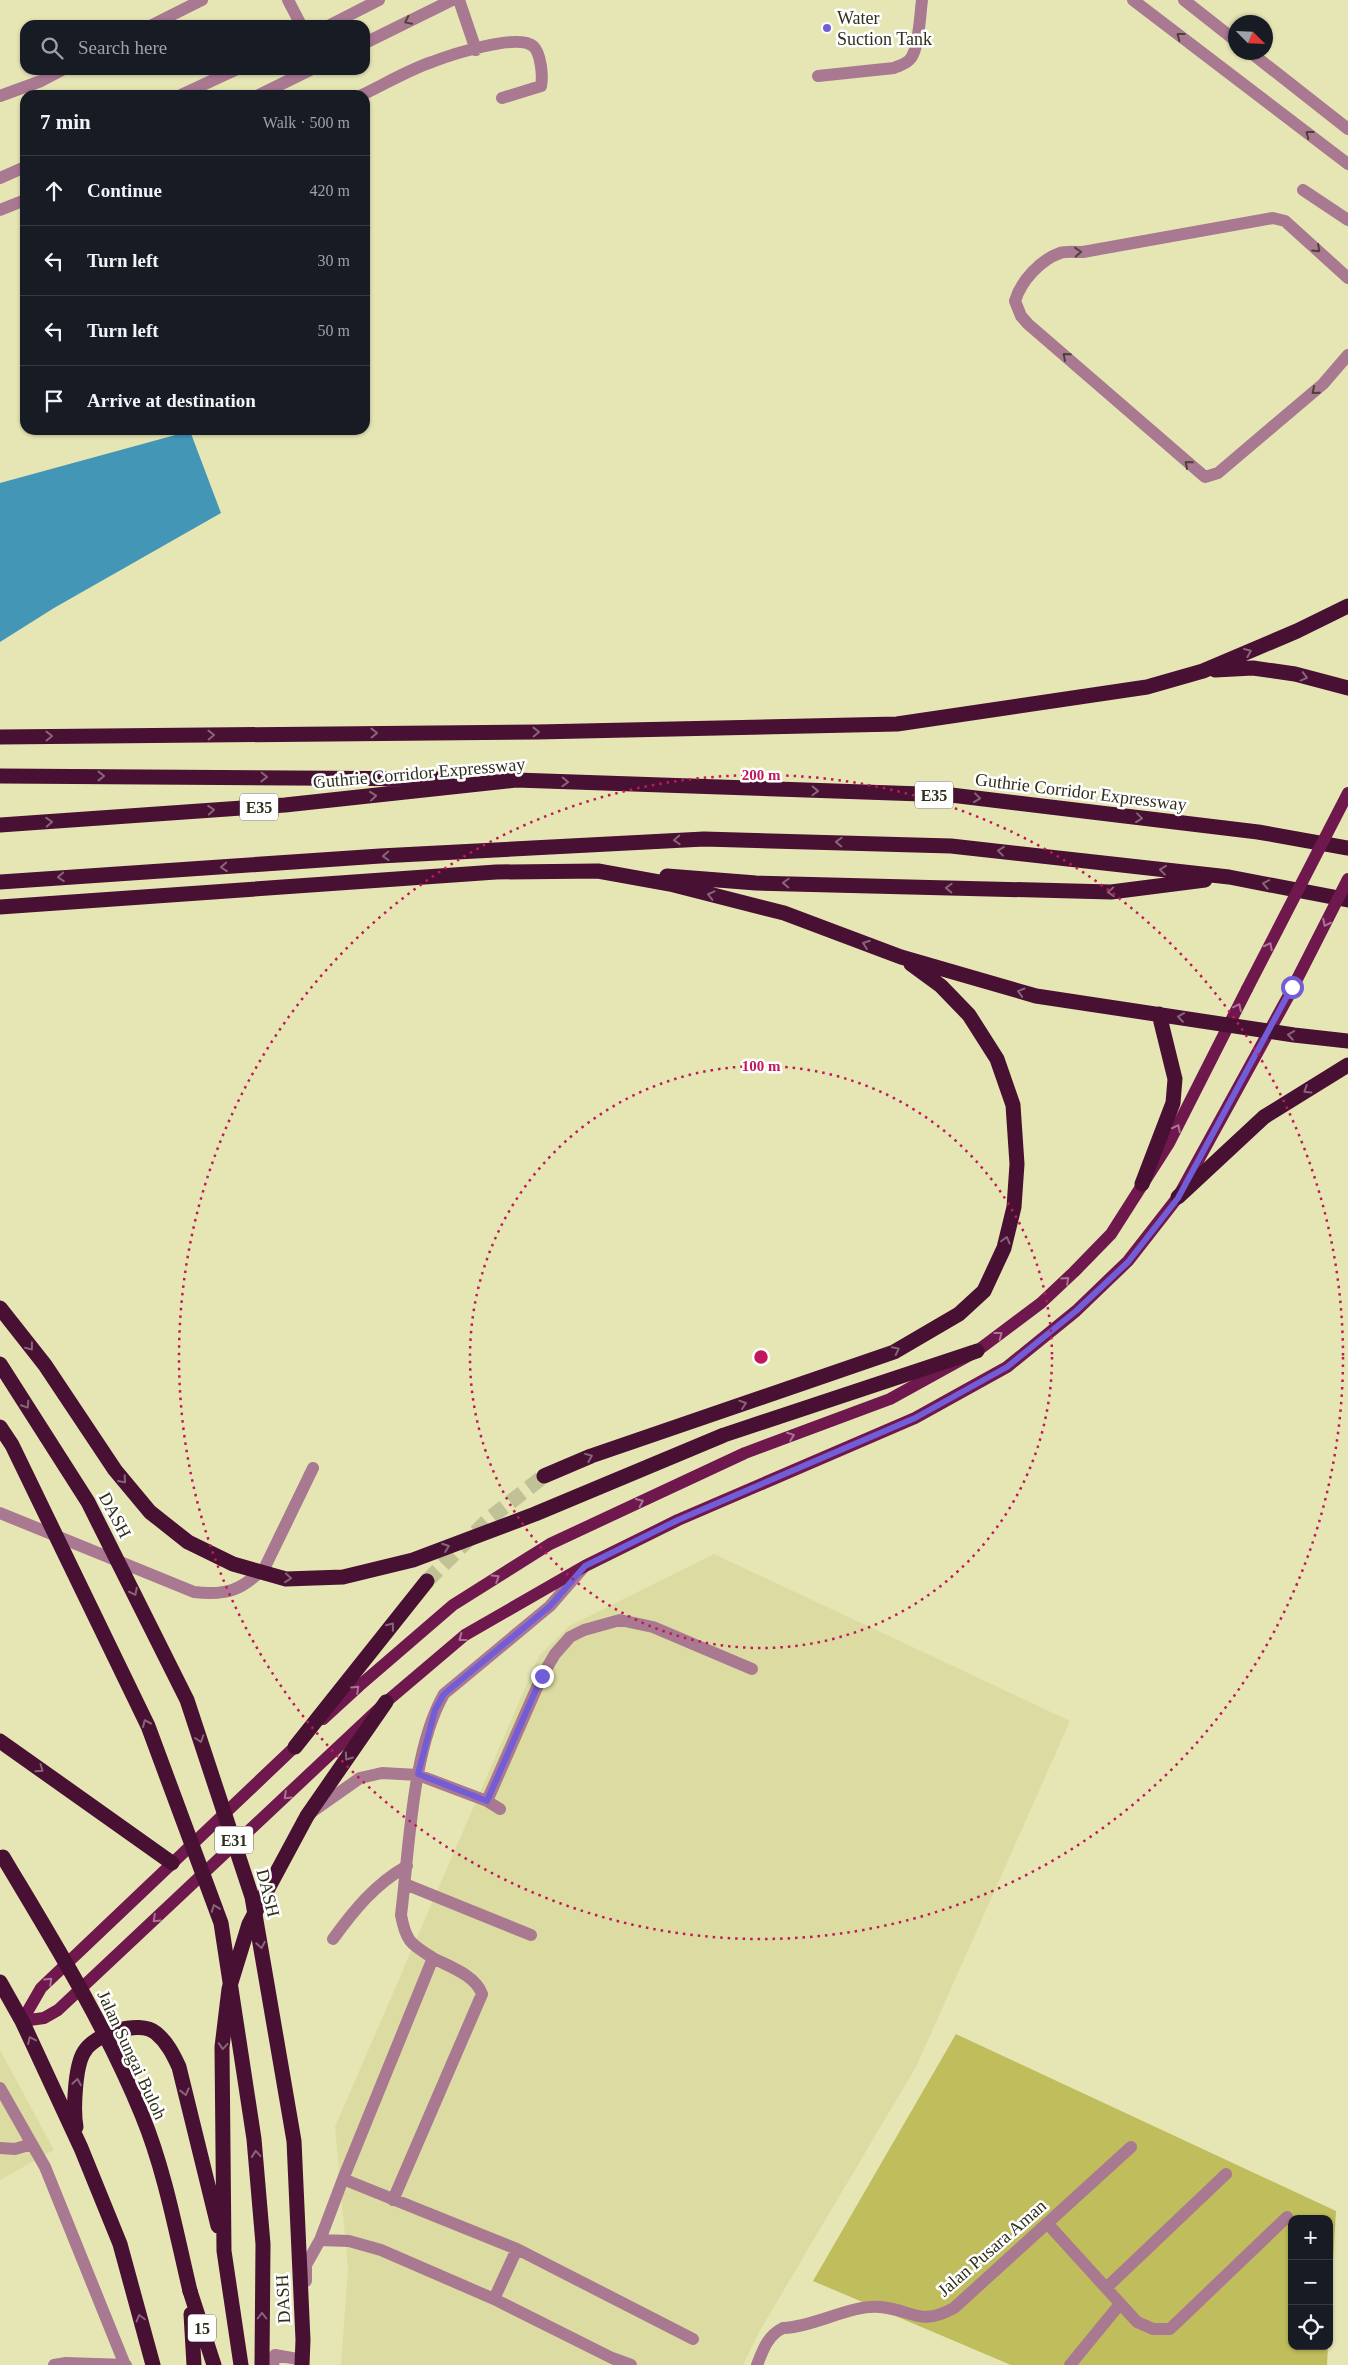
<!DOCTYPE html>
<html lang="en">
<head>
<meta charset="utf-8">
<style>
	body { margin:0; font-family:"Times New Roman",serif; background:#242831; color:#f1f3f6 }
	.controls { position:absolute; right:15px; bottom:15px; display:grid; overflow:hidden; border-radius:10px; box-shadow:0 1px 4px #0004 }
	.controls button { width:45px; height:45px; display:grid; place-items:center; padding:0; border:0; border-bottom:1px solid #363941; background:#171b24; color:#f1f3f6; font:25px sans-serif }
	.compass { position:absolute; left:1228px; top:15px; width:45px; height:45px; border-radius:50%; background:#171b24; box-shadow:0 1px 4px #0004; rotate:114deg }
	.stop { position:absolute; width:15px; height:15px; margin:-11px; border:4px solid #735cd7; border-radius:50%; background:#fff }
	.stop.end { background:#735cd7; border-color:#fff; box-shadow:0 1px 5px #0008 }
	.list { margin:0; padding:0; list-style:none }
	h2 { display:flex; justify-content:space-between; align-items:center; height:65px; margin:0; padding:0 20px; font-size:21px }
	h2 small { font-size:16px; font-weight:400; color:#9ea1a6 }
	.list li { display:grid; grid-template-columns:32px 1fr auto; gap:15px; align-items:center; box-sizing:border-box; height:70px; padding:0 20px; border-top:1px solid #363941 }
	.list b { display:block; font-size:19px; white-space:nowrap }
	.list em { font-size:16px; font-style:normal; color:#9ea1a6 }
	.icon { flex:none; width:28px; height:28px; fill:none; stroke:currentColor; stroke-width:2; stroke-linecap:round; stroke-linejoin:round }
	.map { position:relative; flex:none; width:1348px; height:2365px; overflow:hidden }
	.search { position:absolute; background:#171b24; box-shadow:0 1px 4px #0004; left:20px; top:20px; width:350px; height:55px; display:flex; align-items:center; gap:12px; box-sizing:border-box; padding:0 18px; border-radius:15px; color:#9ea1a6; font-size:19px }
	.panel { position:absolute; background:#171b24; box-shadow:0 1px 4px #0004; left:20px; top:90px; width:350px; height:345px; border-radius:15px }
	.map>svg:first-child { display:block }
	.built { fill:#dbdba2 }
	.green { fill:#c0bd5c }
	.water { fill:#4496b7 }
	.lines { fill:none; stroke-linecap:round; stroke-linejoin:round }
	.highway-tunnel { stroke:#c1c196; stroke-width:15; stroke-dasharray:15 8; stroke-linecap:butt }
	.minor { stroke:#a97891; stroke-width:12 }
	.major { stroke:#6f184e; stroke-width:12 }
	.highway { stroke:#481032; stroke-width:15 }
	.major-bridge { stroke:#6f184e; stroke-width:12 }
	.highway-bridge { stroke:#481032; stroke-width:15 }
	.oneway { stroke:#4e4138 }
	.oneway2 { stroke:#88647a }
	.oneway3 { stroke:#a97495 }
	.route { stroke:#735cd7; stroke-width:6 }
	.ring { fill:none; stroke:#c2185b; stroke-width:2.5; stroke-dasharray:2.5 5 }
	.poi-dot { fill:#735cd7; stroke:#fff; stroke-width:2 }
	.labels { text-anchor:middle; stroke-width:5; stroke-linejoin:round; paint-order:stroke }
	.shield { fill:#fff; stroke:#6d6d5f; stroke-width:1 }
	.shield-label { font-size:16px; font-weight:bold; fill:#2f2f1b }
	.poi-label { font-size:18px; fill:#2f2f1b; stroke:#fff; text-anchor:start }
	.street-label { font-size:18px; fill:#2f2f1b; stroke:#fff }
	.centre { fill:#c2185b; stroke:#fff; stroke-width:2.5 }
	.ring-label { font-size:15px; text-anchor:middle; font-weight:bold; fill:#c2185b; stroke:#fff; stroke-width:5; stroke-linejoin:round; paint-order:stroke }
</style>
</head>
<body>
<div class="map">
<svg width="1348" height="2365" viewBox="0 0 1348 2365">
	<rect width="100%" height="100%" fill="#e6e6b5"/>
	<path class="built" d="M714 1554 1070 1721 917 2065 759 2332 743 2365H341L348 2269 335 2127 539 1656 569 1626Z
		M0 2050 54 2150 0 2180Z"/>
	<path class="green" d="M956 2034 1336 2211 1329 2329V2219H1292V2346H1328L1327 2365H1011L813 2281Z"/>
	<path class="water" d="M190 431 221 513 54 608 0 642V483Z"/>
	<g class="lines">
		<path class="highway-tunnel" d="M427 1581 490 1518 544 1476"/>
		<path class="minor" d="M288 0 301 25
			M459 0 476 50
			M1133 0 1348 164
			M1184 0 1236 41
			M152 25 202 0
			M330 25 379 0
			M365 43 452 0
			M1250 52 1348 129
			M818 76 894 68C900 65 907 64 911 58 919 47 920 15 922 0
			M181 95 235 70
			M259 95 310 70
			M362 95C385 84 408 70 432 62 450 55 517 33 533 46 541 53 543 76 541 86L502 98
			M0 96 41 81 62 70
			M0 178 25 167
			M1303 190 1348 220
			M0 210 25 200
			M1348 278 1285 221 1273 218 1083 252C1076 252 1066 251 1060 253 1040 260 1021 281 1015 301L1021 316 1028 324 1205 477 1218 473 1323 384 1348 355
			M0 1513 194 1592C227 1596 242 1590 265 1567L313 1468
			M487 1801 542 1676 555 1654 570 1637 584 1630 620 1620 653 1627 752 1669
			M313 1811 360 1778 382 1773 418 1775 487 1801 500 1809
			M405 1884 531 1935
			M333 1939C354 1910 375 1884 407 1866
			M0 2088 45 2167 125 2365
			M0 2148 15 2149 32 2144
			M343 2179 517 2249 693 2339
			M393 2200 482 1994C475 1975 450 1967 433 1958
			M1047 2223 1137 2322 1153 2329H1170L1287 2217
			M320 2240 349 2241 381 2250 494 2299 612 2358 631 2365
			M306 2281V2265L320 2240 343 2179 433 1958C411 1944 406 1942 401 1915 409 1851 412 1749 444 1694L550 1606 583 1568
			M1106 2288 1226 2174
			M494 2299 517 2249
			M54 2365 66 2363 126 2365
			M273 2365 275 2355 303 2360V2351
			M757 2365C763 2350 767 2336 783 2328 814 2327 852 2304 880 2307 914 2310 919 2327 954 2308L1131 2147
			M1070 2365 1120 2304"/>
		<path class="major" d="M323 1719 359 1686 453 1605 550 1544 745 1453 890 1399 977 1351 1041 1303 1074 1272 1111 1234 1169 1143 1247 989
			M22 2021 44 2018 58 2010 386 1702 465 1635 585 1566 678 1520 915 1418 1007 1367 1076 1311 1128 1261 1178 1197 1289 995
			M22 2021 41 1988 302 1740"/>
		<path class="highway" d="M1215 670 1253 668 1295 674 1348 688
			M0 737 537 732 897 724 1147 687 1203 671 1297 631 1348 606
			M0 776 447 779
			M0 825 285 805 516 780 951 795 1258 832 1348 848
			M667 876 756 883 1111 892 1205 880
			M0 882 380 856 704 839 951 846 1229 877 1348 900
			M0 907 496 872 598 871 670 884 784 913 901 957 1036 996 1294 1035 1348 1041
			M1142 1184 1173 1103 1175 1079 1159 1014
			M1178 1197 1264 1117 1348 1065
			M544 1476 591 1456 894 1352 959 1314 984 1291 1004 1248 1014 1207 1017 1164 1013 1105 997 1059 969 1015 941 986 911 964
			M0 1741 172 1863
			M295 1747 427 1581
			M0 1982 22 2021 81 2148 120 2244 153 2365
			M76 2127C73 2110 75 2066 84 2052 94 2034 139 2019 156 2033 167 2042 173 2054 179 2067L218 2226
			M190 2291 214 2365
			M191 2314 194 2365
			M241 2365 224 2251 222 2047 229 1989 249 1924 307 1816 386 1702"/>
		<path class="major-bridge" d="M1247 989 1348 793
			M1289 995 1348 879"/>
		<path class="highway-bridge" d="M0 1308 45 1365 115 1470 150 1512 188 1542 233 1564 286 1579 343 1577 413 1560 535 1514 724 1435 977 1351
			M0 1364 88 1502 187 1700 252 1897 294 2141 303 2340 302 2365
			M0 1427 12 1445 148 1726 221 1923 254 2139 263 2244 262 2365
			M3 1857C53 1941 105 2024 142 2115 165 2171 176 2232 190 2291"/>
	</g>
	<defs><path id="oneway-chevron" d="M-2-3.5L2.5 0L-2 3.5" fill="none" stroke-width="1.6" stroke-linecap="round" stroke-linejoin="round" transform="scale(1.25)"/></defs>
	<g class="oneway">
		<use href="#oneway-chevron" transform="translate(408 21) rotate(154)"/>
		<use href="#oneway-chevron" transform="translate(1180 36) rotate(-143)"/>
		<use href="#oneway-chevron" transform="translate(1309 134) rotate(-143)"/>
		<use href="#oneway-chevron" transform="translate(1317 249) rotate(43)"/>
		<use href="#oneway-chevron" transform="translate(1078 252) rotate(-5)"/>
		<use href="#oneway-chevron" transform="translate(1066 356) rotate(-139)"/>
		<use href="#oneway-chevron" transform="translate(1315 391) rotate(140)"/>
		<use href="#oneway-chevron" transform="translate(1188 464) rotate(-139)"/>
	</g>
	<g class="oneway2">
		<use href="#oneway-chevron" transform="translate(1248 652) rotate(-23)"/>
		<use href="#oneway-chevron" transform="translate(1304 677) rotate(15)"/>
		<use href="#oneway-chevron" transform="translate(536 732) rotate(-1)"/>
		<use href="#oneway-chevron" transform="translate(374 733) rotate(-1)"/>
		<use href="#oneway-chevron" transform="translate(211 735) rotate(-1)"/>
		<use href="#oneway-chevron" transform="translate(49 736) rotate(-1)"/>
		<use href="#oneway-chevron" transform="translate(101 776)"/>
		<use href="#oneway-chevron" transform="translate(264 777) rotate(1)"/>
		<use href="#oneway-chevron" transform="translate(565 782) rotate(2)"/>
		<use href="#oneway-chevron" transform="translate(815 791) rotate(2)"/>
		<use href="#oneway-chevron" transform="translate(373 796) rotate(-6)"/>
		<use href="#oneway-chevron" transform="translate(977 798) rotate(7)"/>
		<use href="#oneway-chevron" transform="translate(211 810) rotate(-4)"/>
		<use href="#oneway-chevron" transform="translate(1139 818) rotate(7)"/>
		<use href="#oneway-chevron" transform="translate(49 822) rotate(-4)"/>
		<use href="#oneway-chevron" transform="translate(677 840) rotate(177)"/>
		<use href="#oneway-chevron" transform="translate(839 842) rotate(-178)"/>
		<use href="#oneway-chevron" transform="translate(1001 851) rotate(-173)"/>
		<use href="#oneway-chevron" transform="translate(386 856) rotate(178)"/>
		<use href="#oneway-chevron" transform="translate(224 867) rotate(176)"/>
		<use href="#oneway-chevron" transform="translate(1163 870) rotate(-173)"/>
		<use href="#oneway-chevron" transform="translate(61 877) rotate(176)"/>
		<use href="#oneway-chevron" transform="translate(786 883) rotate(-178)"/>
		<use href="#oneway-chevron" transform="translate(1266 884) rotate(-169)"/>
		<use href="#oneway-chevron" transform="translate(949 888) rotate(-178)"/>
		<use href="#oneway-chevron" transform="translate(1111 892) rotate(177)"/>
		<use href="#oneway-chevron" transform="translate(711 895) rotate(-166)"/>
		<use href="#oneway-chevron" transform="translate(866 944) rotate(-160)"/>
		<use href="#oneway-chevron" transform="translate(1021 992) rotate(-164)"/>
		<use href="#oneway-chevron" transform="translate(1181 1017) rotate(-172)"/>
		<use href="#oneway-chevron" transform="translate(1291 1035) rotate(-171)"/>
		<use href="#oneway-chevron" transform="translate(1307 1090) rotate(148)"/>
		<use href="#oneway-chevron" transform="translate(1006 1240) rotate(-75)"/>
		<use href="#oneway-chevron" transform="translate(30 1347) rotate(52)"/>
		<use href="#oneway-chevron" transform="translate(896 1350) rotate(-26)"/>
		<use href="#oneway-chevron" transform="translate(743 1404) rotate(-19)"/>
		<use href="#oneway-chevron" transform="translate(26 1405) rotate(57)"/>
		<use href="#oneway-chevron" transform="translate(589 1457) rotate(-22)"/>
		<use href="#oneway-chevron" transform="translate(123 1480) rotate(49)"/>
		<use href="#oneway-chevron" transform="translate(446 1547) rotate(-20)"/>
		<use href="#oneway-chevron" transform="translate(288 1578) rotate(5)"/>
		<use href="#oneway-chevron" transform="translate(134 1592) rotate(63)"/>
		<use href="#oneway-chevron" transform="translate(391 1626) rotate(-51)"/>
		<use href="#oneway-chevron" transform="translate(146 1723) rotate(-114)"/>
		<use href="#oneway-chevron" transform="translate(200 1739) rotate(72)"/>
		<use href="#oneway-chevron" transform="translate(348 1757) rotate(125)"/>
		<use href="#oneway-chevron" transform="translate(40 1769) rotate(35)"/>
		<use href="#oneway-chevron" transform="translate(215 1908) rotate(-110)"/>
		<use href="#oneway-chevron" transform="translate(261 1945) rotate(80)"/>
		<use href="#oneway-chevron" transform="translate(31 2040) rotate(-115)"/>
		<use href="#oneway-chevron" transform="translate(223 2046) rotate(94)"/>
		<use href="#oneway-chevron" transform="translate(77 2082) rotate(-80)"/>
		<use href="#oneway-chevron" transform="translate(185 2092) rotate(76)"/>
		<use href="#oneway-chevron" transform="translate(256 2154) rotate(-95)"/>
		<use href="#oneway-chevron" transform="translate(262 2316) rotate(-90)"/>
		<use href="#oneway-chevron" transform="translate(140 2318) rotate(-105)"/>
	</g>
	<g class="oneway3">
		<use href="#oneway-chevron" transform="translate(1326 923) rotate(117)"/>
		<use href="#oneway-chevron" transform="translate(1269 946) rotate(-63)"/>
		<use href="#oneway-chevron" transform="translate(1238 1007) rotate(-64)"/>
		<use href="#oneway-chevron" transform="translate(1177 1128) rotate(-63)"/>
		<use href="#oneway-chevron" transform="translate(1066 1280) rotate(-42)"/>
		<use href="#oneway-chevron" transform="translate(999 1335) rotate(-37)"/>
		<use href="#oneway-chevron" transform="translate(791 1436) rotate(-21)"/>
		<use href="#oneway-chevron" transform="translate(640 1502) rotate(-25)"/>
		<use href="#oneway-chevron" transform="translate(496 1578) rotate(-32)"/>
		<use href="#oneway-chevron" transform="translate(462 1638) rotate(143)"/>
		<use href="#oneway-chevron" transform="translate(356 1689) rotate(-43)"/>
		<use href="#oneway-chevron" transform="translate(287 1796) rotate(137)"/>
		<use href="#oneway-chevron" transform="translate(156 1919) rotate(137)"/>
		<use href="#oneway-chevron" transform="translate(49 1981) rotate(-44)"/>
	</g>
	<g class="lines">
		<path class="route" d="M542 1676 487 1801 418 1774 435 1710 444 1694 550 1606 585 1566 678 1520 915 1418 1007 1367 1076 1311 1128 1262 1178 1198 1292 987"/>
	</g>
	<g class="ring">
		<circle cx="761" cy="1357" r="291"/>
		<circle cx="761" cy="1357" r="582"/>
	</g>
	<circle class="poi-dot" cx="827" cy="28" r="5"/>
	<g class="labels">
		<g class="shield">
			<rect x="915" y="781.5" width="38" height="27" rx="4"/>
			<rect x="240" y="793.5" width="38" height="27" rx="4"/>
			<rect x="215" y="1826.5" width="38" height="27" rx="4"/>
			<rect x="188" y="2314.5" width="28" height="27" rx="4"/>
		</g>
		<g class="shield-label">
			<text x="934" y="801">E35</text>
			<text x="259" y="813">E35</text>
			<text x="234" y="1846">E31</text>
			<text x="202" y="2334">15</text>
		</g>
		<g class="poi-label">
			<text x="837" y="24">Water<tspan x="837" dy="21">Suction Tank</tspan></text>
		</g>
		<g class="street-label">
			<text transform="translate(419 773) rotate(-5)" y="6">Guthrie Corridor Expressway</text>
			<text transform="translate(1081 792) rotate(7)" y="6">Guthrie Corridor Expressway</text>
			<text transform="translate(115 1515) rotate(62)" y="6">DASH</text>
			<text transform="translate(268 1893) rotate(76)" y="6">DASH</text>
			<text transform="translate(132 2055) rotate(65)" y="6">Jalan Sungai Buloh</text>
			<text transform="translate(992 2248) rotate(-41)" y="6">Jalan Pusara Aman</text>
			<text transform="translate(283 2299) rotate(-93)" y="6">DASH</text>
		</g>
	</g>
	<circle cx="761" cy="1357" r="8" class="centre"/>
	<g class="ring-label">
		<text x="761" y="780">200 m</text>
		<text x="761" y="1071">100 m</text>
	</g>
</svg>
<div class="controls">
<button>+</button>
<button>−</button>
<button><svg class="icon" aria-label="locate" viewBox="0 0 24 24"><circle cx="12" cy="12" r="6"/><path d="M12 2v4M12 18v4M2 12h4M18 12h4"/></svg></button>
</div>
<svg class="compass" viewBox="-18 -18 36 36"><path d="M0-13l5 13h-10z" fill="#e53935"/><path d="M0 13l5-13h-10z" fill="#9ea1a6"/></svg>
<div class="stop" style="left:1292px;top:987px"></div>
<div class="stop end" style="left:542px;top:1676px"></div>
<div class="search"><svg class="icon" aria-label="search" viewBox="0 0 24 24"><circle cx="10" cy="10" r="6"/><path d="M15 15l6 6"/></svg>Search here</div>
<section class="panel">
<h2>7 min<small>Walk · 500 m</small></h2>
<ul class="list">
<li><svg class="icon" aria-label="ahead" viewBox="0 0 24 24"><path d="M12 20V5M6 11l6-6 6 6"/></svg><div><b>Continue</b></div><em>420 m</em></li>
<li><svg class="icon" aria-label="left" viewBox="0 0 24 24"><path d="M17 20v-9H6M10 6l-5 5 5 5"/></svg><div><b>Turn left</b></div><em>30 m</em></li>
<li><svg class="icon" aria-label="left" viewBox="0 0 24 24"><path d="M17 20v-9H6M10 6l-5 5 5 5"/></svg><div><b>Turn left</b></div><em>50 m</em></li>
<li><svg class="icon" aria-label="arrive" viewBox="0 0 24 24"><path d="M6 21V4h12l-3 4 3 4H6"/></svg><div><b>Arrive at destination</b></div></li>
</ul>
</section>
</div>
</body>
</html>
